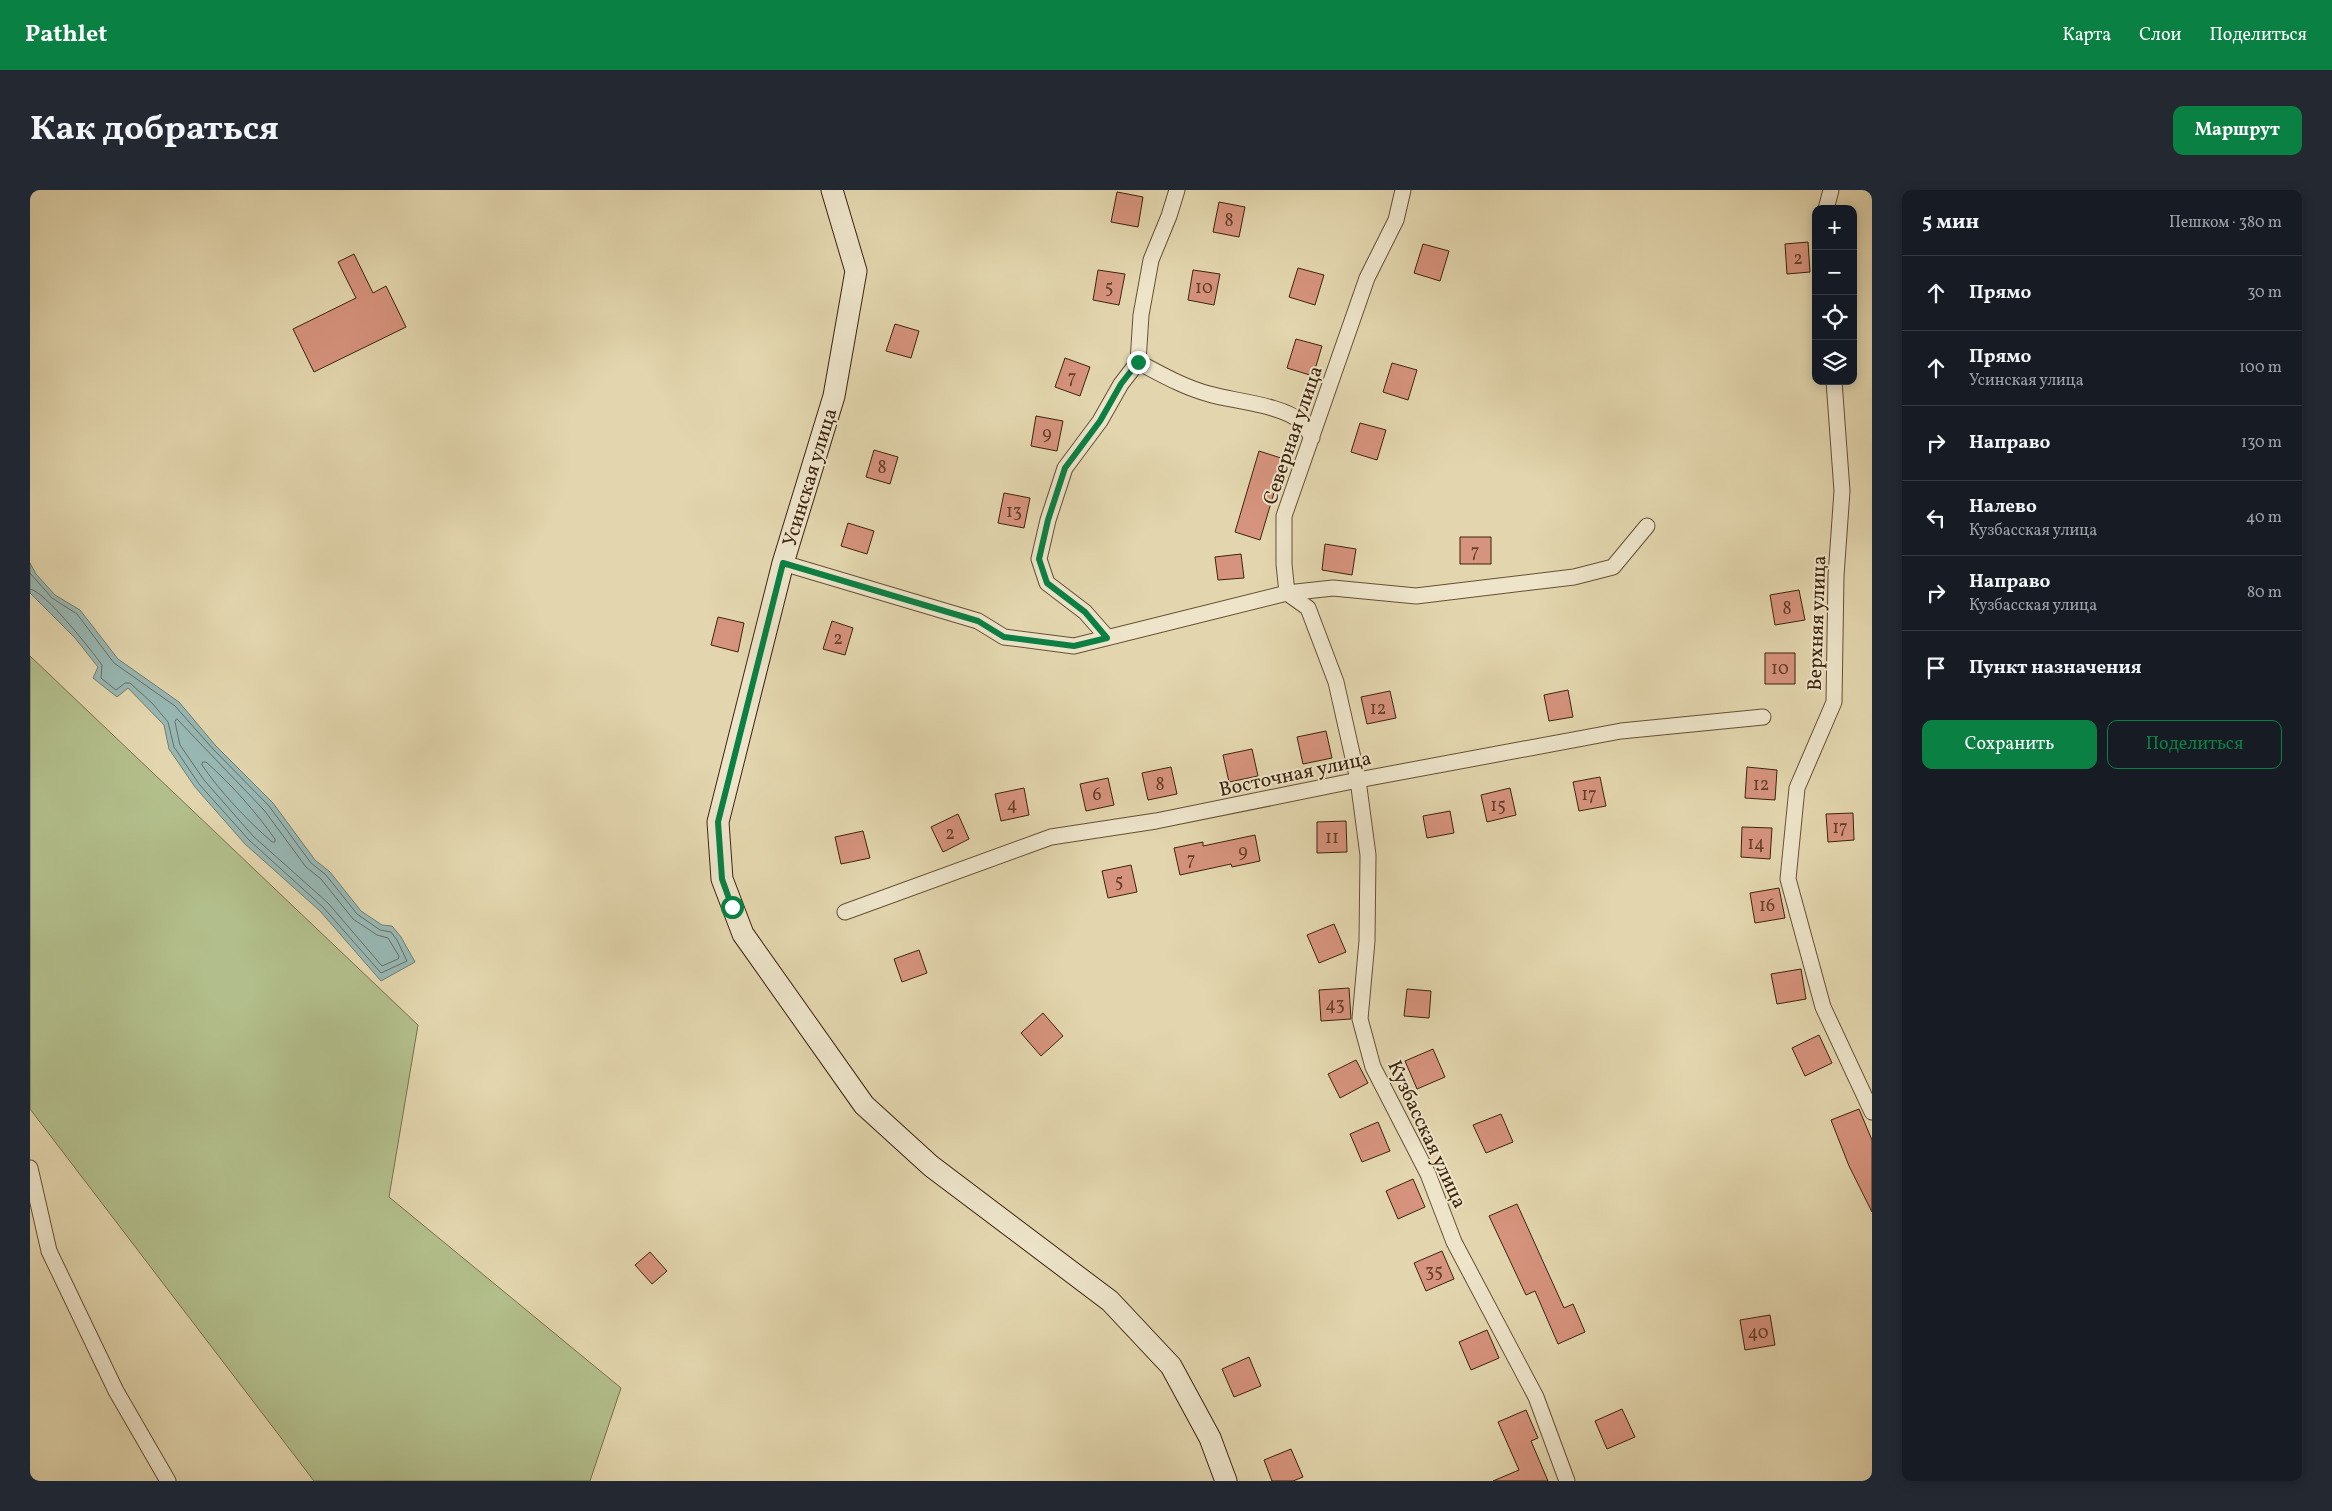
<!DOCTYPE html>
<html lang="ru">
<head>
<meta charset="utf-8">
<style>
	body { margin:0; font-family:Vollkorn,serif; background:#242831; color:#f1f3f6 }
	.controls { position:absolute; right:15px; top:15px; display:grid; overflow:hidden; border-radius:10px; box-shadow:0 2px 12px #0003 }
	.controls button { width:45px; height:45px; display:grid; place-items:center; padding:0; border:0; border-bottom:1px solid #363941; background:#171b24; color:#f1f3f6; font:25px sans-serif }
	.stop { position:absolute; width:15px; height:15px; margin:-11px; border:4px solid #0b8043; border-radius:50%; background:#fff }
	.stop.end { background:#0b8043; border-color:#fff; box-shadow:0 1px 5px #0008 }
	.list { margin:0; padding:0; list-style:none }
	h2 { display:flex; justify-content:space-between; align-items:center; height:65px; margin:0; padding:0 20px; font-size:21px }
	h2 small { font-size:16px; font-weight:400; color:#9ea1a6 }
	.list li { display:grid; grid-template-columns:32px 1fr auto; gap:15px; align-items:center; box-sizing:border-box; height:75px; padding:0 20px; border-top:1px solid #363941 }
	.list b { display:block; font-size:19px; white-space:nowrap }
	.list p { margin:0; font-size:16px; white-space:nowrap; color:#9ea1a6 }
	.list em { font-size:16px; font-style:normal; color:#9ea1a6 }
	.actions { display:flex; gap:10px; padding:15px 20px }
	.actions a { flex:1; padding:11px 0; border:1px solid #0b8043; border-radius:10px; text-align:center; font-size:18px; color:#0b8043 }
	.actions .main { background:#0b8043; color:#fff }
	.icon { flex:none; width:28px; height:28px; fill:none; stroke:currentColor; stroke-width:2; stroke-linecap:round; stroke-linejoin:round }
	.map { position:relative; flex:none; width:1842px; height:1291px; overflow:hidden; border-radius:10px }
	header { display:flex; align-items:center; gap:30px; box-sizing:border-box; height:70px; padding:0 25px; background:#0b8043; color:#fff }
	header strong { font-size:24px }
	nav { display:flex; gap:28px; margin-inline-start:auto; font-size:18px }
	.intro { display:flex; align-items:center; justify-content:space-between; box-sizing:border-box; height:120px; padding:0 30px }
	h1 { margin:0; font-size:35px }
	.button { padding:12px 22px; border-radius:10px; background:#0b8043; color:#fff; font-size:18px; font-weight:700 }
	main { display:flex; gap:30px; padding:0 30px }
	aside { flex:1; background:#171b24; border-radius:10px; box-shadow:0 2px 12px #0003 }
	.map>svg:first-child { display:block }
	.green { fill:#b2be8b; stroke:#78704c }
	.water { fill:#97b7b3; stroke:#737c70 }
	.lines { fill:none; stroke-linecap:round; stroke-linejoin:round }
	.shore { stroke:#6a6d60; stroke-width:1 }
	.building { fill:#d6937d; stroke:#3d230c }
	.street-casing { stroke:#665034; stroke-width:17 }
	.secondary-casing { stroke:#3d230c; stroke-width:23 }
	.street { stroke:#ede4ca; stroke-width:15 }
	.secondary { stroke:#ede4ca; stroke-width:21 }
	.route { stroke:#0b8043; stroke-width:6 }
	.labels { text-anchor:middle; stroke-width:4; stroke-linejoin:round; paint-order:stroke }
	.number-label { font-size:18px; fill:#633f28 }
	.street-label { font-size:20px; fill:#3d230c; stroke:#ede4ca }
</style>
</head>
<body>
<header>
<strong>Pathlet</strong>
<nav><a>Карта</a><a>Слои</a><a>Поделиться</a></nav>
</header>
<div class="intro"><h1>Как добраться</h1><a class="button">Маршрут</a></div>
<main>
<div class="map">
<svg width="1842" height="1291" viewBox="0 0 1842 1291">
	<rect width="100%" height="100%" fill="#e3d6ae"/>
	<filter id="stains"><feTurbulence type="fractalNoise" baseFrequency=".004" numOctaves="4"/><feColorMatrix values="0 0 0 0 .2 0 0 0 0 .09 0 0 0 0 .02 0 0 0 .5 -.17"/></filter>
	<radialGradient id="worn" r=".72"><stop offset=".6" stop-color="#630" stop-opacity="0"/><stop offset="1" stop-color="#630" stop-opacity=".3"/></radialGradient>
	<path class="green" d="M0 466 388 835 359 1007 591 1198 560 1291H284L0 919Z"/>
	<path class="water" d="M0 373 6 384 25 405 50 420 88 469 149 512 186 556 243 613 285 670 300 682 331 721 352 735 362 736 371 747 385 772 351 791 290 721 215 654 165 597 139 559 134 535 98 498 87 507 63 488 68 477 45 448 0 403Z"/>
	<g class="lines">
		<path class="shore" d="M0 383 22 408 47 424 84 473 145 516 183 559 239 616 281 673 296 685 327 724 350 740 361 742 367 750 377 771 351 783 293 717 219 650 169 594 144 557 138 532 122 513 100 493H95L86 500 71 488 72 475C61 460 15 401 0 399
			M147 529 234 620 276 677 291 689 323 729 347 745 358 748 369 766 368 769 352 776 298 713 223 646 174 590 150 555 145 532Z
			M173 572H176C202 595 225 621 245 649V652H242C217 630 191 603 172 575Z"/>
	</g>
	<path class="building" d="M1087 2 1113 7 1108 37 1081 32Z
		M1189 12 1215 17 1209 47 1183 42Z
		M1778 52 1780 82 1757 84 1755 54Z
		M1393 54 1419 61 1410 91 1384 83Z
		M324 64 343 103 356 96 376 137 284 182 263 139 326 108 308 72Z
		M1268 78 1294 85 1285 115 1259 107Z
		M1068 80 1095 84 1089 115 1063 110Z
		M1163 80 1190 84 1184 115 1158 110Z
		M865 134 889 141 881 168 856 161Z
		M1266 149 1292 156 1283 186 1257 178Z
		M1035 168 1060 177 1050 206 1025 197Z
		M1362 173 1387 180 1378 210 1353 202Z
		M1006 226 1033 231 1027 261 1001 256Z
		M1330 233 1356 240 1347 270 1321 262Z
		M844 260 868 267 860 294 836 287Z
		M1229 261 1254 269 1230 350 1205 342Z
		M974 303 1000 308 994 338 968 333Z
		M818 333 844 341 837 364 811 356Z
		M1430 347H1461V374H1430Z
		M1295 354 1326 359 1322 385 1292 380Z
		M1211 364 1214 388 1188 390 1185 367Z
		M1769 400 1775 430 1745 435 1740 405Z
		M688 427 714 433 708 462 681 455Z
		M802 431 823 438 815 465 793 459Z
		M1735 463H1765V494H1735Z
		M1538 500 1543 527 1519 531 1514 505Z
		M1360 501 1366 528 1337 534 1331 507Z
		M1296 541 1302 568 1273 574 1267 547Z
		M1222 559 1228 586 1199 592 1193 565Z
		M1141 577 1147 604 1118 610 1112 583Z
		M1717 577 1747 580 1745 610 1715 608Z
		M1570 587 1576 616 1549 621 1543 592Z
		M1078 588 1084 615 1056 621 1050 594Z
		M994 598 999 625 971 631 965 604Z
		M1480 598 1486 625 1457 632 1451 605Z
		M1420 621 1424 643 1397 648 1393 626Z
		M1823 623 1824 650 1798 652 1796 624Z
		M928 624 939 649 913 662 901 637Z
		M1316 631 1317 662 1287 663V632Z
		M1712 637 1742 638 1740 669 1711 667Z
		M833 641 840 668 811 674 805 647Z
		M1225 645 1230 671 1202 677 1201 674 1150 685 1144 658 1173 652V656Z
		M1101 675 1107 702 1078 708 1072 681Z
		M1749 698 1755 728 1725 733 1720 703Z
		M1304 734 1316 762 1289 773 1277 745Z
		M889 760 897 783 872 792 864 769Z
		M1771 779 1776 809 1747 814 1741 784Z
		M1319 798 1321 829 1291 831 1289 800Z
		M1377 799 1401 801 1399 828 1374 826Z
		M1013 823 1033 846 1011 866 991 843Z
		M1789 845 1802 873 1775 886 1762 858Z
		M1403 859 1415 887 1387 899 1375 871Z
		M1326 870 1338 893 1310 908 1298 884Z
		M1829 919 1842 950V1022L1819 976 1801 930Z
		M1471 924 1483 952 1456 963 1443 935Z
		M1348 932 1360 961 1332 972 1320 944Z
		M1383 989 1395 1017 1368 1029 1356 1001Z
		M1487 1014 1534 1118 1543 1114 1555 1142 1528 1154 1505 1101 1496 1105 1459 1026Z
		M1412 1061 1424 1089 1396 1101 1384 1073Z
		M620 1062 637 1081 622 1094 605 1075Z
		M1740 1125 1745 1155 1715 1160 1710 1130Z
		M1457 1140 1469 1168 1441 1180 1429 1152Z
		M1219 1167 1231 1196 1204 1207 1192 1179Z
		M1592 1219 1605 1247 1577 1259 1565 1231Z
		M1496 1220 1508 1248 1501 1251 1518 1291H1463L1489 1280 1468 1232Z
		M1261 1259 1273 1287 1263 1291H1242L1234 1270Z"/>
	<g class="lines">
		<defs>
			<path id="street" d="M1796 19 1801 0
				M1108 172C1131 184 1153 197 1179 204 1202 211 1254 215 1271 232 1276 236 1279 243 1282 248
				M1804 191 1812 301 1806 386 1804 512 1767 598 1758 689 1793 817 1842 922
				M753 373 948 431 974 447 1044 456 1257 403 1303 398 1386 406 1544 387 1583 377 1617 336
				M1257 403 1278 418 1306 492 1328 590 1338 665 1337 751 1330 829 1343 877 1398 984 1424 1052 1506 1207 1537 1291
				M1257 403 1254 374V326L1337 88 1366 30 1373 0
				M1077 447 1055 422 1017 393 1009 369 1018 330 1035 278 1070 231 1091 194 1108 172 1111 125 1121 70 1139 26 1147 0
				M815 722 1021 647 1126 631 1328 590 1591 541 1733 527
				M0 978 19 1061 86 1201 138 1291"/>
			<path id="secondary" d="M802 0 826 81 804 206 753 373 688 632 692 689 713 744 834 915 901 976 1080 1111 1141 1176 1180 1248 1196 1291"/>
		</defs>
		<use href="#street" class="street-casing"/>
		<use href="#secondary" class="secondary-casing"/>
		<use href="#street" class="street"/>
		<use href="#secondary" class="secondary"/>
	</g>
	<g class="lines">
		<path class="route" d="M702 717 692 689 688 632 753 373 948 431 974 447 1044 456 1077 448 1055 422 1017 393 1009 369 1018 330 1035 278 1070 231 1091 194 1108 172"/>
	</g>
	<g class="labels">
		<g class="number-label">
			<text x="1199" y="36">8</text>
			<text x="1768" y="74">2</text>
			<text x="1079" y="103">5</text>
			<text x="1174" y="103">10</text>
			<text x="1042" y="193">7</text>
			<text x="1017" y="249">9</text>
			<text x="852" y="283">8</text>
			<text x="984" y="327">13</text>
			<text x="1445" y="367">7</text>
			<text x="1757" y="424">8</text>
			<text x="808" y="454">2</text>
			<text x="1750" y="484">10</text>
			<text x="1348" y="524">12</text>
			<text x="1130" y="600">8</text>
			<text x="1731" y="600">12</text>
			<text x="1067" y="610">6</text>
			<text x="1559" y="610">17</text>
			<text x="982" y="620">4</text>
			<text x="1468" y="621">15</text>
			<text x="1810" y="643">17</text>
			<text x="920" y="649">2</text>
			<text x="1302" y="653">11</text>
			<text x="1726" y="659">14</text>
			<text x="1213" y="667">9</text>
			<text x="1161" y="675">7</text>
			<text x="1089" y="697">5</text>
			<text x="1737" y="721">16</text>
			<text x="1305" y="820">43</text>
			<text x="1404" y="1087">35</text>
			<text x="1728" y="1148">40</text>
		</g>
		<g class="street-label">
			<text transform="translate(1262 245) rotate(-71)" y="7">Северная улица</text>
			<text transform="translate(779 287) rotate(-73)" y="7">Усинская улица</text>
			<text transform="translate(1786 433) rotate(-88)" y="7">Верхняя улица</text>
			<text transform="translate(1265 583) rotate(-12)" y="7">Восточная улица</text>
			<text transform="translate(1398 944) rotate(65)" y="7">Кузбасская улица</text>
		</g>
	</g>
	<rect width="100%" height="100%" filter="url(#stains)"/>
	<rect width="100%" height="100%" fill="url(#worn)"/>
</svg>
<div class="controls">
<button>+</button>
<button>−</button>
<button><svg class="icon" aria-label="locate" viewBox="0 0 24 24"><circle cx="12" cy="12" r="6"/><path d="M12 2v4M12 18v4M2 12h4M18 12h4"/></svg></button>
<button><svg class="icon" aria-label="layers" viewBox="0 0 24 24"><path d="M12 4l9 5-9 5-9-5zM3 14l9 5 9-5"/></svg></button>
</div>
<div class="stop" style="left:702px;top:717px"></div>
<div class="stop end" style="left:1108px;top:172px"></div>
</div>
<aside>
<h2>5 мин<small>Пешком · 380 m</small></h2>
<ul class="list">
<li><svg class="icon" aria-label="ahead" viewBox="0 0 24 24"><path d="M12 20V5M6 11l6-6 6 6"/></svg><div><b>Прямо</b></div><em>30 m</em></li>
<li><svg class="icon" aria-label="ahead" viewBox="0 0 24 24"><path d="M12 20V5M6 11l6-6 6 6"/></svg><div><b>Прямо</b><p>Усинская улица</p></div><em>100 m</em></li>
<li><svg class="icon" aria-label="right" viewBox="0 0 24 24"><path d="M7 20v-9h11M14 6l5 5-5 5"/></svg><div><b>Направо</b></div><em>130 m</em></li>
<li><svg class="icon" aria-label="left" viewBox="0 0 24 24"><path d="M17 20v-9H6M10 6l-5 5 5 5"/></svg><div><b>Налево</b><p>Кузбасская улица</p></div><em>40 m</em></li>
<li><svg class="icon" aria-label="right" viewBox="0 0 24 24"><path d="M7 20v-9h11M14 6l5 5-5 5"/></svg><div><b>Направо</b><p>Кузбасская улица</p></div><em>80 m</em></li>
<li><svg class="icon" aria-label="arrive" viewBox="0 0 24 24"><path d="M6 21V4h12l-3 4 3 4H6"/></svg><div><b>Пункт назначения</b></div></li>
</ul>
<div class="actions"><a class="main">Сохранить</a><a>Поделиться</a></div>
</aside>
</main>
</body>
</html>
